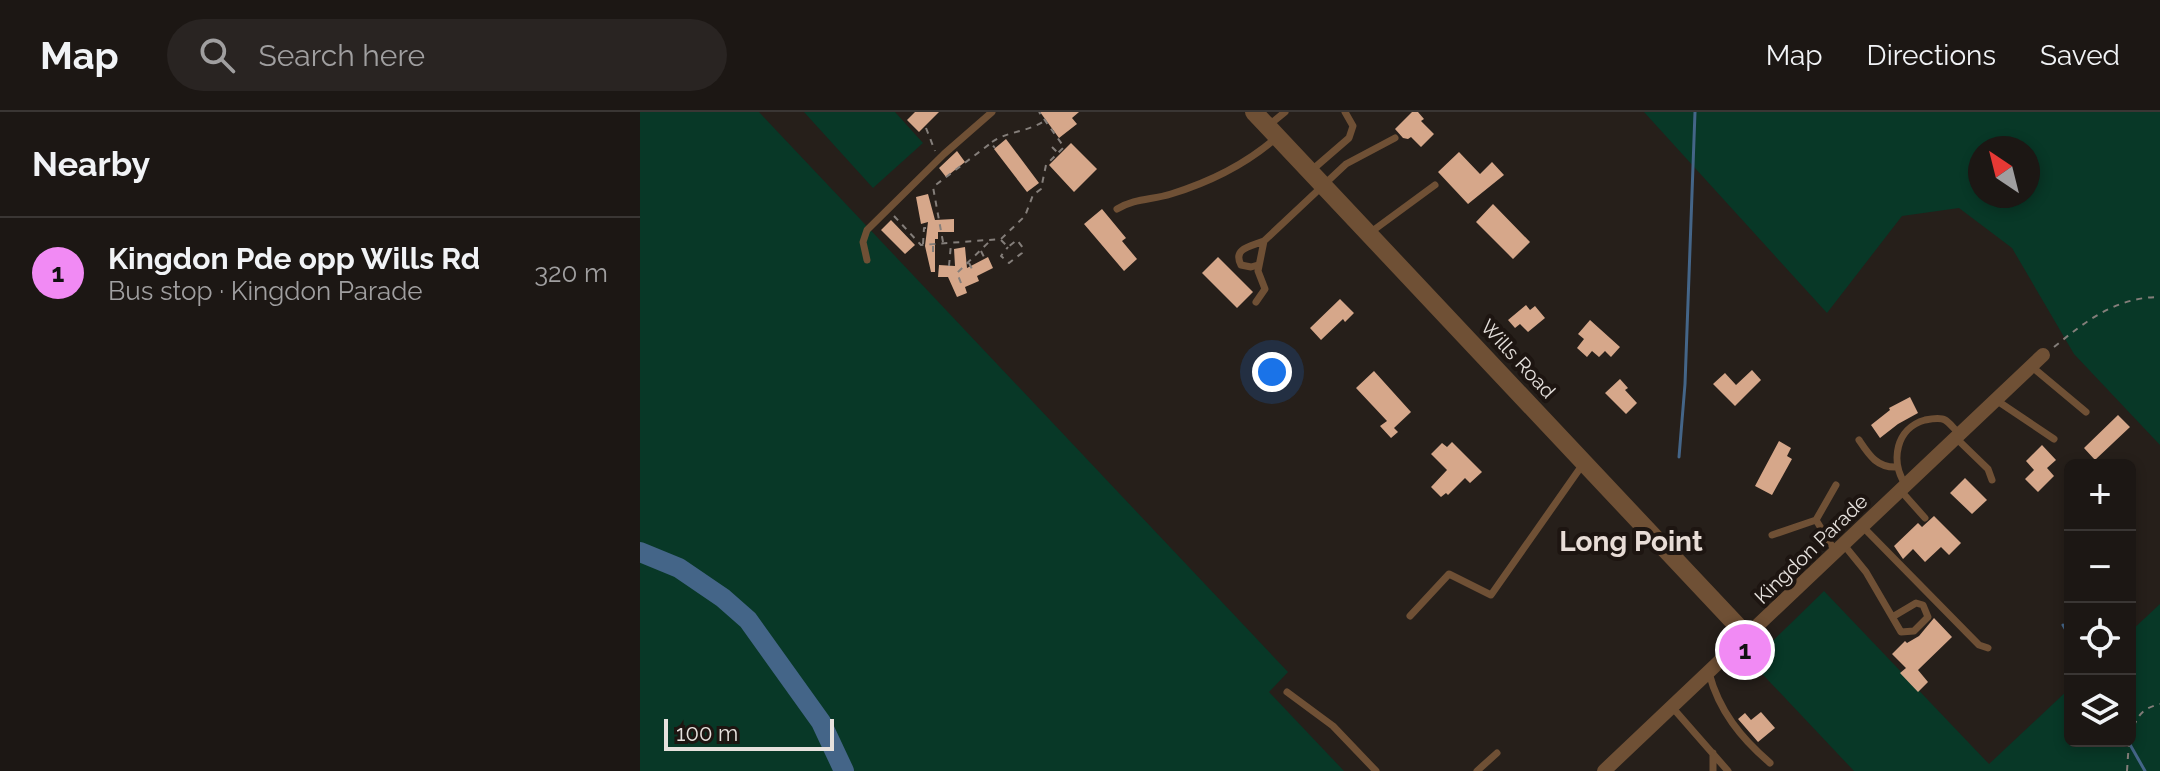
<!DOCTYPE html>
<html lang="en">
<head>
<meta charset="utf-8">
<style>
	body { margin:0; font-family:Raleway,sans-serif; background:#292422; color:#f1f3f6 }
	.controls { position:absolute; right:24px; bottom:24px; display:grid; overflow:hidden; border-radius:12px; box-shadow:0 4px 12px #0003 }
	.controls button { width:72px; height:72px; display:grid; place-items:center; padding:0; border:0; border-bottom:2px solid #3a3634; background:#1c1714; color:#f1f3f6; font:40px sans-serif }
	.compass { position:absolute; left:1328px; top:24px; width:72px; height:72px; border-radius:50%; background:#1c1714; box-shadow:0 4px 12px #0003; rotate:325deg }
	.scale { position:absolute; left:24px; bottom:20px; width:170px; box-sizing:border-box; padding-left:8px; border:4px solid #e6e1dd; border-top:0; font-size:22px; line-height:28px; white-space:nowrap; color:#e6e1dd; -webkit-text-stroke:6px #1d1511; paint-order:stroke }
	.you { position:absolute; left:632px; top:260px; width:28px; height:28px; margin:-20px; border:6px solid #fff; border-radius:50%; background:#1a73e8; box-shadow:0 0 0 12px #1a73e833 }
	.badge { display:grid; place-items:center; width:52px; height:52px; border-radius:50%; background:#f18af4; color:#111; font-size:26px; font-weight:700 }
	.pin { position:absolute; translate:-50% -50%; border:4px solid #fff; box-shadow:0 2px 8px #0006 }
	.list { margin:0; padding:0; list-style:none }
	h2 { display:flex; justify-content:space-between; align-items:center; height:104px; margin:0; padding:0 32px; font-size:34px }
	h2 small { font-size:26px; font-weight:400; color:#a09fa0 }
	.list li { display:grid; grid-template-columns:52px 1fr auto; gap:24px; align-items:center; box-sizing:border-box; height:112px; padding:0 32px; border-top:2px solid #3a3634 }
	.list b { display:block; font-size:30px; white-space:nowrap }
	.list p { margin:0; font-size:26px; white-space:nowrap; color:#a09fa0 }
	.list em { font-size:26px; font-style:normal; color:#a09fa0 }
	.icon { flex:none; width:44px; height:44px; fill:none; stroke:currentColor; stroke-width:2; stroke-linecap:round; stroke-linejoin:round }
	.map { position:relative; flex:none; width:1520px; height:659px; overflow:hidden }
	header { display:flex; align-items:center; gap:48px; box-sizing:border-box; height:112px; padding:0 40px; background:#1c1714; border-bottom:2px solid #3a3634 }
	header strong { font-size:38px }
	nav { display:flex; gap:44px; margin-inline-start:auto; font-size:28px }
	.search { width:560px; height:72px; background:#292422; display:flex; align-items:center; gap:20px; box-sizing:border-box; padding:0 28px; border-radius:44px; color:#a09fa0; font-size:30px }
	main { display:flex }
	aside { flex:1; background:#1c1714 }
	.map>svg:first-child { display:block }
	.green { fill:#083827; fill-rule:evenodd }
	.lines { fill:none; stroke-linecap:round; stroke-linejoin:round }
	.stream { stroke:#446588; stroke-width:3 }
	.river { stroke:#446588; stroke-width:20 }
	.building { fill:#d6a78a }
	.path { stroke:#847e7a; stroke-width:2; stroke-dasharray:6 6; stroke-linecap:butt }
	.service { stroke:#6f5035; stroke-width:7 }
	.minor { stroke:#6f5035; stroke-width:14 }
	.tertiary { stroke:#6f5035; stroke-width:18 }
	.labels { text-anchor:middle; stroke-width:8; stroke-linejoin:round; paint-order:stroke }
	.street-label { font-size:20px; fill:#e6e1dd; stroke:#1d1511 }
	.district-label { font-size:28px; font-weight:bold; fill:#e8ddd7; stroke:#1d1511 }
</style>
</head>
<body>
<header>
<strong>Map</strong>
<div class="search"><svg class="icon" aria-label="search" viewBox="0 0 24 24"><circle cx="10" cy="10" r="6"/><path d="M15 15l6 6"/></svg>Search here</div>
<nav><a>Map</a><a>Directions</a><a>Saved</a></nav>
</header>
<main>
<aside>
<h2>Nearby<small></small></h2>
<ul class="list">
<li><span class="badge">1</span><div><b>Kingdon Pde opp Wills Rd</b><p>Bus stop · Kingdon Parade</p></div><em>320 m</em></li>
</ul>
</aside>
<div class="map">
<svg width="1520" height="659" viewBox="0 0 1520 659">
	<rect width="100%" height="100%" fill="#261f1a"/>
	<path class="green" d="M0 0H119L648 560 629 580 704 659H0Z
		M164 0H255L283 31 233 76Z
		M1004 0H1520V333L1434 242 1372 136 1319 96 1262 104 1187 201ZM1388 36V84H1340V36Z
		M1184 479 1349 652 1430 576V629H1490V520L1520 492V659H1214L1111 550Z"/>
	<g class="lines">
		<path class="stream" d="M1039 345 1045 272 1055 0
			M1423 513 1430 525
			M1488 629 1505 659"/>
		<path class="river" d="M0 440 39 456 83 486 108 508 181 610 204 659"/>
	</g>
	<path class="building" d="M275 0H299L279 20 267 8Z
		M400 0H439L432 6 437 12 419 26Z
		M772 0H778L784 7 781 9 794 22 781 35 771 25 768 27 763 26 755 17Z
		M366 27 399 71 387 80 354 37Z
		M431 31 457 57 434 80 409 53Z
		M317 39 325 50 306 65 299 56Z
		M819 40 840 62 852 50 864 63 828 92 798 60Z
		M288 82 295 108 314 107V120H298V127H295V160H291L285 134 288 110 281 112 276 85Z
		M853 92 890 130 873 147 836 110Z
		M462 97 486 126 482 129 497 147 484 159 444 112Z
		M251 108 275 133 265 142 241 118Z
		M325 135 327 156 348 145 353 156 337 164 339 169 325 175 327 181 317 185 308 165H298L299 153 315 154 314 137Z
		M578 145 613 180 597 196 562 161Z
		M700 187 714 201 705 210 703 207 681 228 670 216Z
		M886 193 890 198 895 194 905 206 888 220 880 212 875 216 868 208Z
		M950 208 980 235 971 245 965 239 959 245 952 239 947 245 937 236 944 227 938 222Z
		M1112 258 1121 268 1095 294 1073 272 1085 261 1096 273Z
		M734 259 771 300 754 316 758 320 751 326 740 314 747 309 716 276Z
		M980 267 988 276 985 278 997 291 986 302 965 281Z
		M1270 285 1278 301 1258 312 1240 326 1231 313 1250 298 1249 296Z
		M1478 303 1490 315 1455 348 1444 336Z
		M1139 329 1151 336 1147 344 1152 347 1132 383 1115 374Z
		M812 330 842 360 830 371 825 366 808 383 806 381 801 385 791 375 807 358 791 342 802 331 807 335Z
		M1402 333 1416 348 1407 356 1414 364 1398 380 1385 367 1394 358 1386 349Z
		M1325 366 1347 388 1332 402 1310 381Z
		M1294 404 1321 431 1309 443 1301 435 1285 450 1273 437 1263 447 1254 434 1278 411 1282 415Z
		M1294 506 1312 525 1278 558 1288 570 1278 580 1260 561 1266 556 1252 542 1265 529 1267 531 1279 524Z
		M1121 600 1135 616 1118 630 1098 607 1105 601 1111 608Z"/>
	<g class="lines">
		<path class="path" d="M286 16 295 39
			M352 30C368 19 388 20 404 9
			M412 35 417 40
			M254 104 281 133 361 127 385 104 393 83 401 77 406 53 424 35 399 0
			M361 128 368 135 377 128 383 136 382 141 369 151 361 144 368 135
			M303 130 293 75 351 31 355 36
			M283 132 284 116H287
			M293 134V141
			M341 139 345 147
			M329 151 333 159
			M309 154 311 132
			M321 171 317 161 350 129
			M1414 235C1446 209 1476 185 1520 185
			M1490 626C1496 607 1499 597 1520 592
			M1487 659 1489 629"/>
		<path class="service" d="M629 13 645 0
			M672 58 709 26 713 14 705 0
			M477 97C495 86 512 88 531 82 570 70 606 52 636 26
			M731 120 795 73
			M227 148 223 130 227 118 304 42 352 0
			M618 153 611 155 601 153C592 136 612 134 624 129
			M616 190 625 177 618 159 624 129 706 52 755 26
			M1391 254 1446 300
			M1356 288 1414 327
			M1316 326 1348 357 1352 368
			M1219 328C1229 343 1237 356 1257 355
			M1265 372C1250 349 1256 316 1285 308 1290 307 1300 305 1305 308 1309 310 1315 318 1319 321
			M1261 379 1285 406
			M1223 415 1339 533 1348 536
			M1132 423 1176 408
			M1204 433 1226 460 1261 520 1274 519 1288 505 1283 493 1276 491 1254 504
			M1195 439 1176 408 1196 373
			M770 504 809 462 851 483 943 352
			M1069 561C1079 599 1101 626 1130 651
			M647 580 693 614 736 659
			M1032 595 1088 659
			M837 659 857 641
			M1073 659V641"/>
		<path class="minor" d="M964 659 1403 243"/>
		<path class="tertiary" d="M614 0 1108 525"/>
	</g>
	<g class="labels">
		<g class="street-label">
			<text transform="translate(878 247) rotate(47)" y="7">Wills Road</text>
			<text transform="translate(1171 437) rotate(-44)" y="7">Kingdon Parade</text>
		</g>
		<g class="district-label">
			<text x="991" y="439">Long Point</text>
		</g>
	</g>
</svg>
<div class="controls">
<button>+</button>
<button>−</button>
<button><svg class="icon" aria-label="locate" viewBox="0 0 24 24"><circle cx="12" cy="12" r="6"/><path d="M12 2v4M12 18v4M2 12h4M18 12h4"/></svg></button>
<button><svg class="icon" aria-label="layers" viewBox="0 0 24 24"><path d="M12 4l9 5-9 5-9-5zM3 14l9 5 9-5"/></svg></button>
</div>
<svg class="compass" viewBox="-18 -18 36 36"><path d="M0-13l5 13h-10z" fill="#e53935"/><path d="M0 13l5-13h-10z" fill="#a09fa0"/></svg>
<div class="scale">100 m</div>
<div class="you"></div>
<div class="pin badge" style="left:1105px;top:538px">1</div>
</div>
</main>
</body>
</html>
